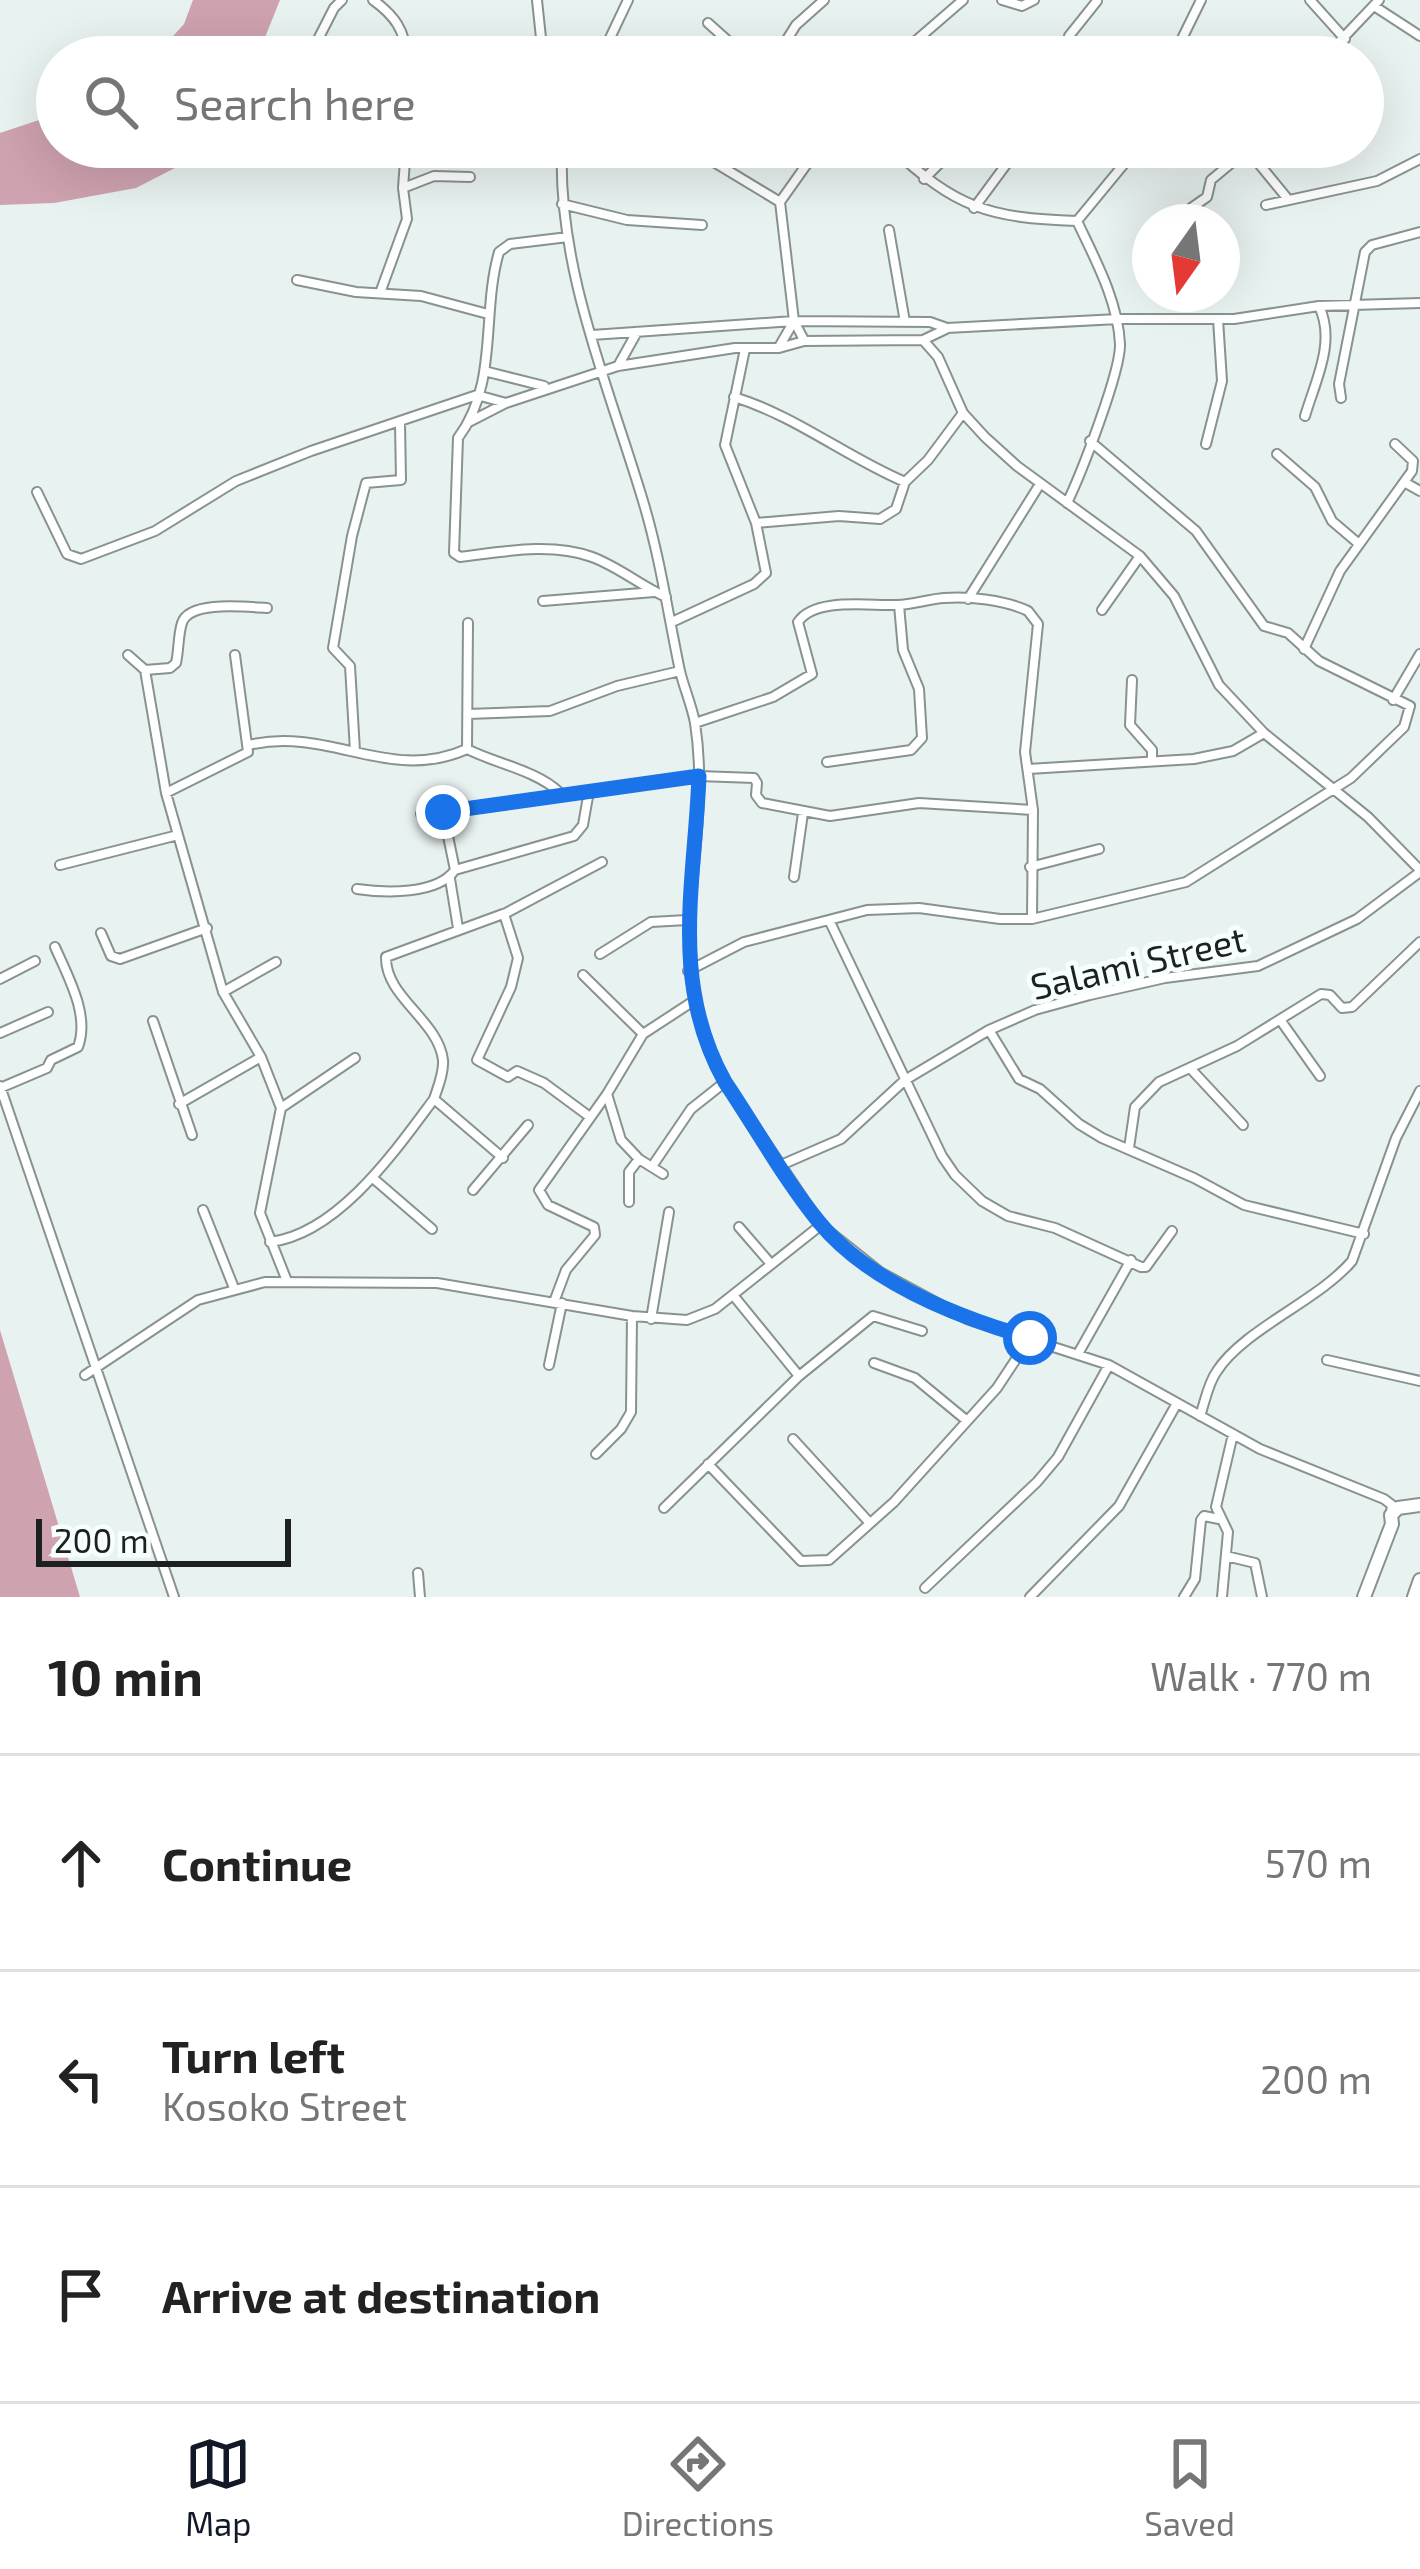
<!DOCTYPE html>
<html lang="en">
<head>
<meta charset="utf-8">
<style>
	body { margin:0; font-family:"Exo 2",sans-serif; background:#f2f2f2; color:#222 }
	.compass { position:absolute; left:1132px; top:204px; width:108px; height:108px; border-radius:50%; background:#fff; box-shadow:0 12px 48px #0002; rotate:194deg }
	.scale { position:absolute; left:36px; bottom:30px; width:255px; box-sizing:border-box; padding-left:12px; border:6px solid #1d2020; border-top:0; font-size:33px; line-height:42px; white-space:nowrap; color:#1d2020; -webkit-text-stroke:9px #f7fffe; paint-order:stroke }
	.stop { position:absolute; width:36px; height:36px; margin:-27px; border:9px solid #1a73e8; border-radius:50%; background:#fff }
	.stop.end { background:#1a73e8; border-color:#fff; box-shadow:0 3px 12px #0008 }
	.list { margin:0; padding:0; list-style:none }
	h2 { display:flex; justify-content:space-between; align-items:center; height:156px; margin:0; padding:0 48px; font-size:51px }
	h2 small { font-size:39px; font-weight:400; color:#767676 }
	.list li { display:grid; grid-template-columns:78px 1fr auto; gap:36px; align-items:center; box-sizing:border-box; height:216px; padding:0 48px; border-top:3px solid #e0e0e0 }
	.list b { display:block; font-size:45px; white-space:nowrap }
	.list p { margin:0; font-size:39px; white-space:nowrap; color:#767676 }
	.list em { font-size:39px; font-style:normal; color:#767676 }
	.icon { flex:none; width:66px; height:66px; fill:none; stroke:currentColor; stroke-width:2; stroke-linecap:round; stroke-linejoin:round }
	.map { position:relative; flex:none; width:1420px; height:1597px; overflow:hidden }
	.search { position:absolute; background:#fff; box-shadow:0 12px 48px #0002; left:36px; right:36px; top:36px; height:132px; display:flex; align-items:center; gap:30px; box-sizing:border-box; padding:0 42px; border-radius:66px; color:#767676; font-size:45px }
	.sheet { height:804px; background:#fff }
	nav { display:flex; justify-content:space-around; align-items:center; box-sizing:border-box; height:168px; border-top:3px solid #e0e0e0; background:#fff; font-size:33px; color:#767676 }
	nav a { display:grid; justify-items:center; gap:6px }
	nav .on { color:#111827 }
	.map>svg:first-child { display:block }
	.water { fill:#cea2af }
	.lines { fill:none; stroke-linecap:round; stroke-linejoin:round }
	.street-casing { stroke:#889290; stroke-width:12 }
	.secondary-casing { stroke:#889290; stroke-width:16 }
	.street { stroke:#fff; stroke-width:8 }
	.secondary { stroke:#fff; stroke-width:12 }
	.route { stroke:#1a73e8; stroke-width:15 }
	.labels { text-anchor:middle; stroke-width:10; stroke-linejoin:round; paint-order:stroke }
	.street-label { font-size:36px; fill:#1d2020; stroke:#f7fffe }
</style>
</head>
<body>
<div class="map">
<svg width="1420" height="1597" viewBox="0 0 1420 1597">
	<rect width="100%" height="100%" fill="#e8f2f0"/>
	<path class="water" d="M193 0H280L257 57H154L184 24Z
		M57 114V147H209L204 153 136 188 54 203 0 205V133Z
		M0 1330 80 1597H0Z"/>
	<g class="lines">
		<defs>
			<path id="street" d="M373 0C394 15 406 31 406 57
				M537 0 543 57
				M1002 0 1022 6 1034 0
				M1310 0 1345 39
				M1374 6 1420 36
				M708 23 746 57
				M311 53 334 8 342 0
				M601 57 628 0
				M776 57 796 25 824 0
				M897 57 963 0
				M1079 57 1069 36 1097 1
				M1173 57 1201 0
				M1325 57 1379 0
				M562 147C557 268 609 387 643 501 660 557 668 614 680 671 684 688 692 706 695 723 715 852 654 955 725 1082L821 1225 880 1272 967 1319 1109 1365 1260 1449 1384 1499 1392 1505 1391 1513
				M689 147 780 202 794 321
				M891 147C956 208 988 218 1077 221L1138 147
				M1246 148 1287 198
				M924 179 956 147
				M403 188 434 176 470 177
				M780 202 819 147
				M562 204 627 220 702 225
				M1266 205 1377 181 1420 159
				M974 208 1019 147
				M1171 222 1207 197 1211 180 1247 150
				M889 230 905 322
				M568 237 510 244 499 252C481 314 499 383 458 438L454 553 460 557C502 552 550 542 592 557 619 567 641 586 666 597
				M297 280 356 292 421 296 488 314
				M380 293 407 219 403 188 406 147
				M592 335 794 321 930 322 947 328 1118 319H1234L1319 306 1420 303
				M923 340 938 357 963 413 985 437 1017 466 1140 556 1174 596 1219 685 1264 733 1368 817 1420 870
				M779 347 794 321 804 340
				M618 366 637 332
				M488 372 544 386
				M734 397C796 416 846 457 905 482
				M1341 398 1339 384 1365 252 1372 245 1420 232
				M1305 416C1316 379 1336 342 1319 306
				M469 422 506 403 618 366 735 348H779L804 341 923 340 946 329
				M1206 444 1222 381 1218 319
				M1277 454 1315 487 1332 521 1359 544
				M1404 482 1420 491
				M37 492 67 554 81 559 155 531 236 481 311 451 477 395 506 403
				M1067 503C1081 474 1121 371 1120 344 1118 301 1095 259 1077 221
				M756 523 839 516 880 519 896 509 905 482 928 460 963 413
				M968 599 1040 484
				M543 601 654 592
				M1102 610 1140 556
				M672 622 754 584 766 573 756 523 725 445 745 349
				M1304 649 1340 571 1412 471 1413 461 1395 444
				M128 655 145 670 166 793 223 992 261 1057 281 1108 260 1213 287 1281
				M145 670 170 668 176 663C179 650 178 635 182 623 189 600 247 607 267 608
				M1132 680 1130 725 1152 750V760
				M1393 700 1420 654
				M468 714 550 711 617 686 680 671
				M695 723 773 697 812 674 798 622C815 597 869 606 897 605 913 605 928 599 944 598 969 596 1005 600 1028 611L1038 624 1025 752 1033 810 1032 919
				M249 745C330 726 389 784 467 749 497 764 535 770 559 792
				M467 749 468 623
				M355 751 350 666 333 648 352 536 366 483 401 480 400 423
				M827 762 911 750 922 738 919 689 903 650 899 605
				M1028 769 1194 759 1233 751 1264 733
				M166 793 248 752 235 655
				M443 812 455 870
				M421 814 699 776 754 778 757 783 756 795 762 803 830 816 919 803 1033 810
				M60 865 178 835
				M1030 867 1099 849
				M794 877 803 813
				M450 879 458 928
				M357 889C385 893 437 895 455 870L574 836 583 825 589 791
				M829 920 942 1156 955 1175 982 1201 1008 1216 1055 1228 1141 1267H1146L1172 1231
				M101 933 111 956 120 959 207 928
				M600 954 651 922 687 920
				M688 971 744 942 867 910 919 908 1000 919H1032L1186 882 1351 778 1404 727 1410 706 1319 661 1288 633 1264 626 1196 531 1090 441
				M583 975 643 1034
				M0 979 35 961
				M223 992 276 962
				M153 1021 192 1135
				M1281 1021 1320 1076
				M989 1030 1019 1079 1040 1089 1079 1124 1102 1138 1194 1178 1244 1205 1364 1234
				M0 1033 48 1012
				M1190 1068 1243 1125
				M0 1086 174 1597
				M0 1088 47 1068 51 1060 78 1047C90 1015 68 977 55 947
				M607 1094 621 1140 639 1159 663 1174
				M434 1099C438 1087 444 1072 443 1060 438 1020 385 997 386 957L503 914
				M179 1104 261 1057
				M281 1108 355 1058
				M590 1117 544 1083 517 1071 508 1077 477 1060 511 987 518 958 504 914 602 862
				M1129 1148 1135 1107 1159 1082 1237 1046 1321 994 1330 995 1342 1008 1352 1007 1420 942
				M653 1165 691 1109 725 1082
				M781 1165 841 1139 905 1080 989 1030 1035 1010 1090 995 1165 978 1258 966 1357 919 1420 872
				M374 1179 432 1229
				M473 1190 528 1125
				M629 1202V1172L639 1159
				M203 1210 234 1288
				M739 1227 771 1264
				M270 1242C338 1234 396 1150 434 1099L503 1158
				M554 1302 566 1270 595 1235 594 1227 548 1205 539 1190 607 1094 643 1034 695 1000
				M651 1319 669 1212
				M1079 1352 1131 1260
				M1327 1360 1420 1381
				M874 1363 915 1378 966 1420
				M549 1365 562 1303
				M85 1375 198 1300 265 1282 437 1283 632 1316 687 1320 715 1309 821 1225
				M799 1376 873 1316 922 1331
				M1200 1416C1205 1402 1208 1383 1217 1371 1243 1330 1319 1300 1352 1261L1396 1138 1420 1091
				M793 1439 868 1521
				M596 1454 621 1429 631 1412 632 1316
				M708 1464 801 1561 829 1560 894 1502 997 1388 1030 1338
				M664 1508 799 1376 733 1295
				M1226 1556 1255 1563 1262 1597
				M418 1573 420 1597
				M925 1588 1037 1482 1058 1457 1109 1365
				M1030 1597 1119 1506 1176 1405
				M1184 1597 1195 1579 1201 1520 1204 1516 1219 1519
				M1222 1597 1228 1532 1216 1507 1233 1434"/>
			<path id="secondary" d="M1364 1597 1392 1524 1391 1515 1398 1508 1420 1505
				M1414 1597 1420 1580"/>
		</defs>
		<use href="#street" class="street-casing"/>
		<use href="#secondary" class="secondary-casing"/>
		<use href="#street" class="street"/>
		<use href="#secondary" class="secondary"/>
	</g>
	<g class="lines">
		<path class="route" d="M443 812 699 776C695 883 669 982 725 1082 756 1128 784 1179 819 1222 869 1283 957 1317 1030 1338"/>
	</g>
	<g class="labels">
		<g class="street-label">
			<text transform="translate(1138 963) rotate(-13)" y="13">Salami Street</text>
		</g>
	</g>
</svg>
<svg class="compass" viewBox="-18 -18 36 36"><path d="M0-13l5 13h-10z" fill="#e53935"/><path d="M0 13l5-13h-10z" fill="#767676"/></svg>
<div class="scale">200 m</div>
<div class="stop" style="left:1030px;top:1338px"></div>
<div class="stop end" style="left:443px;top:812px"></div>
<div class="search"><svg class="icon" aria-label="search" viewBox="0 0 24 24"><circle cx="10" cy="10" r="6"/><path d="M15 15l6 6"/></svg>Search here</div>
</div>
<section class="sheet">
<h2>10 min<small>Walk · 770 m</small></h2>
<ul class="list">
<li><svg class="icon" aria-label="ahead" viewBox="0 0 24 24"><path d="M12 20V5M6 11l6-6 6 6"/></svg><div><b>Continue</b></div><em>570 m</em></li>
<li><svg class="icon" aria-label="left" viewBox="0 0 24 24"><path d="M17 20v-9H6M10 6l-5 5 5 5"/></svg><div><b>Turn left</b><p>Kosoko Street</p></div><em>200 m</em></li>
<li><svg class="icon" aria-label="arrive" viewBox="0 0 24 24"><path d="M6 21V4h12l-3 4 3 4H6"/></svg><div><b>Arrive at destination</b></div></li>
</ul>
</section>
<nav>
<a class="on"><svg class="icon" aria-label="map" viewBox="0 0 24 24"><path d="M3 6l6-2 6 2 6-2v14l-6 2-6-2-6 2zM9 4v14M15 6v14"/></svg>Map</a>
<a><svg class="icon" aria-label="directions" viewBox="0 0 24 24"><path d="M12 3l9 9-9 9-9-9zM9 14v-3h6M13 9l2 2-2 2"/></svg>Directions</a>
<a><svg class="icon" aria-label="saved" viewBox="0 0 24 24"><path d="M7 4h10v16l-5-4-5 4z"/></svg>Saved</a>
</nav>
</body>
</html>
